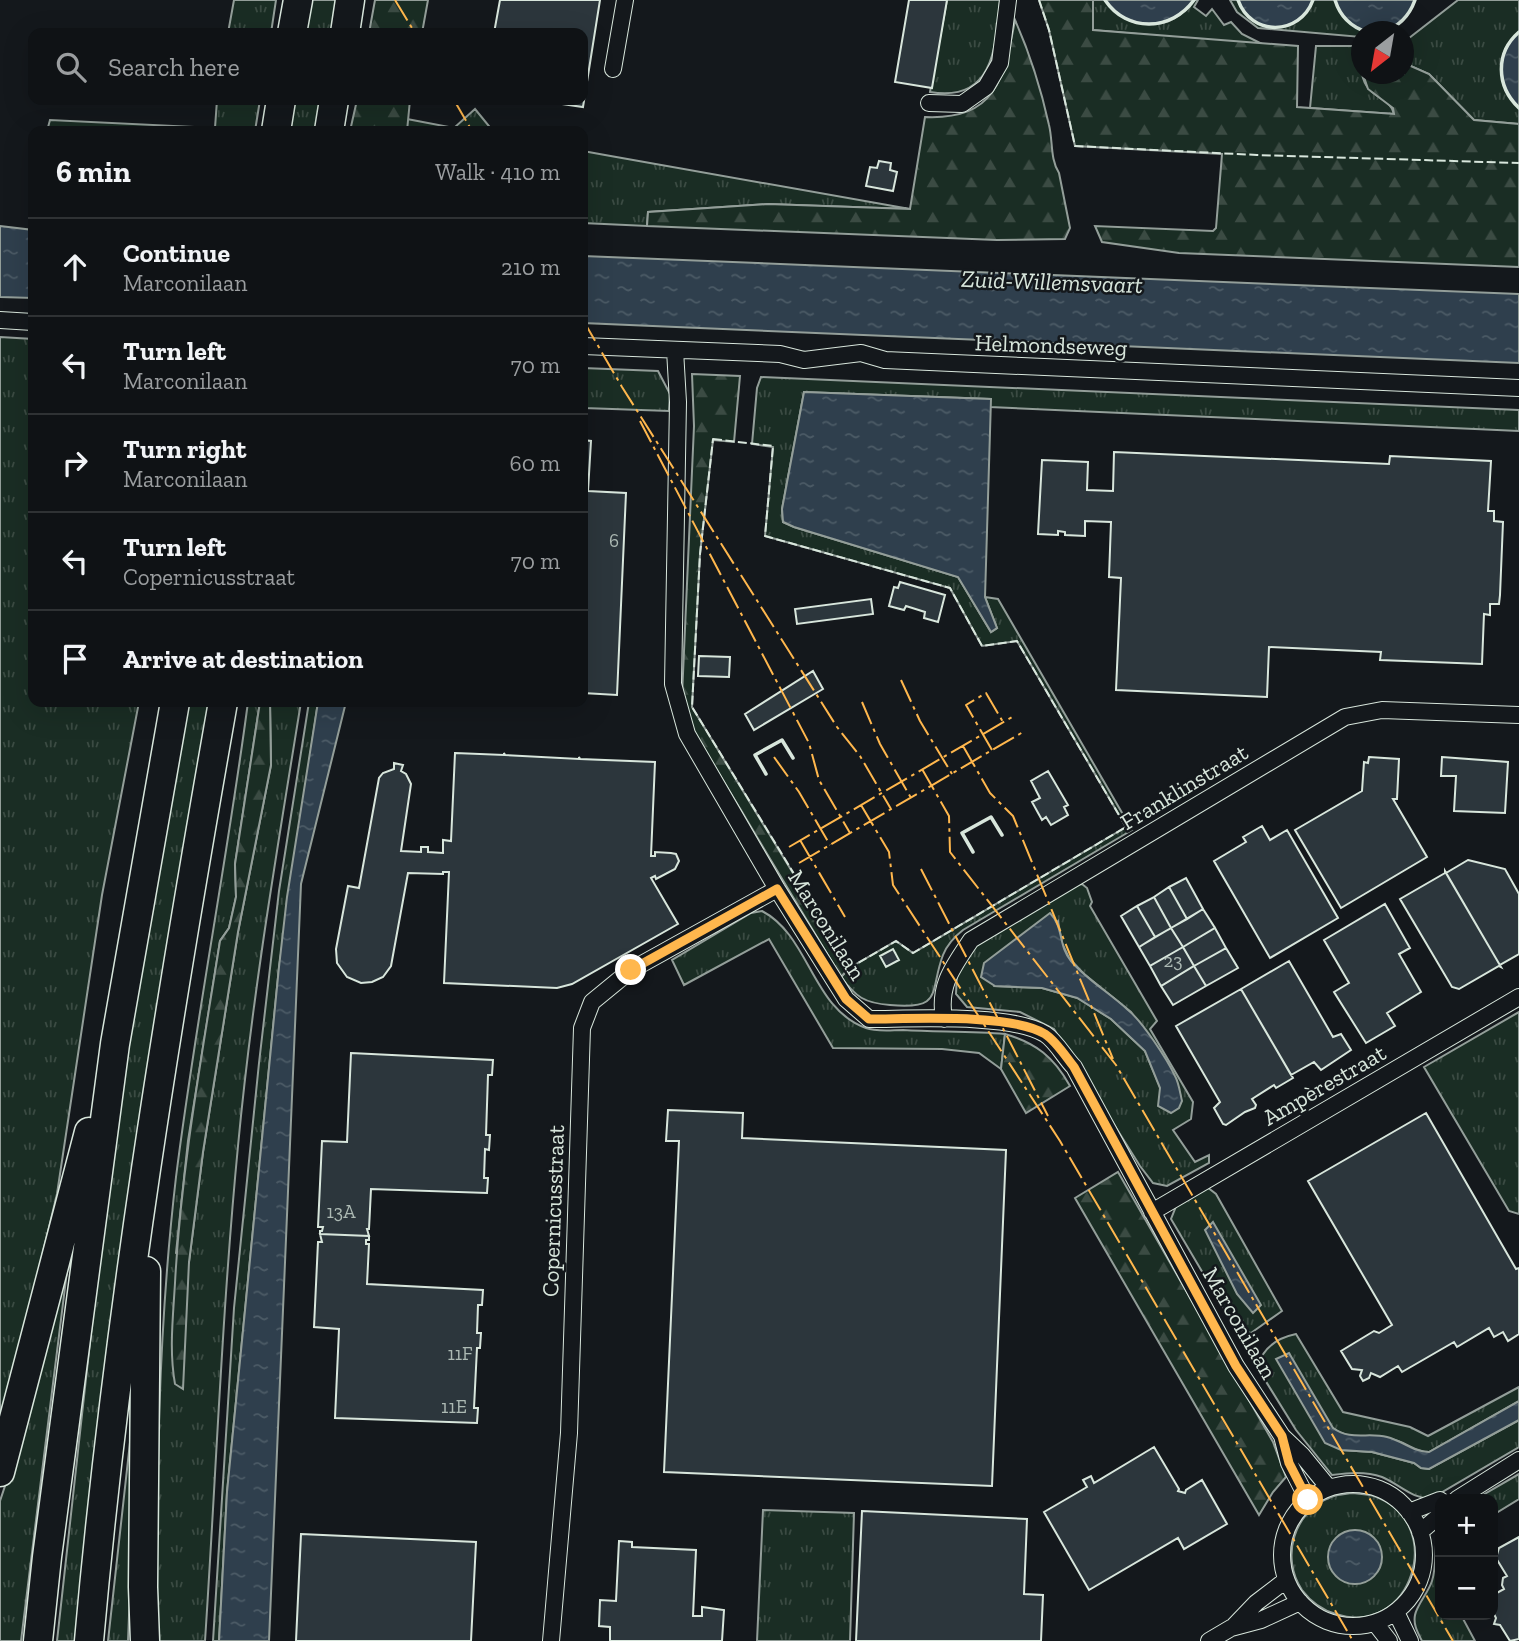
<!DOCTYPE html>
<html lang="en">
<head>
<meta charset="utf-8">
<style>
	body { margin:0; font-family:"Zilla Slab",serif; background:#1d2022; color:#f1f3f6 }
	.controls { position:absolute; right:21px; bottom:21px; display:grid; overflow:hidden; border-radius:14px; box-shadow:0 7px 28px #0002 }
	.controls button { width:63px; height:63px; display:grid; place-items:center; padding:0; border:0; border-bottom:2px solid #2f3234; background:#0f1215; color:#f1f3f6; font:35px sans-serif }
	.compass { position:absolute; left:1351px; top:21px; width:63px; height:63px; border-radius:50%; background:#0f1215; box-shadow:0 7px 28px #0002; rotate:211deg }
	.stop { position:absolute; width:21px; height:21px; margin:-16px; border:5px solid #ffb74d; border-radius:50%; background:#fff }
	.stop.end { background:#ffb74d; border-color:#fff; box-shadow:0 2px 7px #0008 }
	.list { margin:0; padding:0; list-style:none }
	h2 { display:flex; justify-content:space-between; align-items:center; height:91px; margin:0; padding:0 28px; font-size:30px }
	h2 small { font-size:23px; font-weight:400; color:#9b9ea0 }
	.list li { display:grid; grid-template-columns:46px 1fr auto; gap:21px; align-items:center; box-sizing:border-box; height:98px; padding:0 28px; border-top:2px solid #2f3234 }
	.list b { display:block; font-size:26px; white-space:nowrap }
	.list p { margin:0; font-size:23px; white-space:nowrap; color:#9b9ea0 }
	.list em { font-size:23px; font-style:normal; color:#9b9ea0 }
	.icon { flex:none; width:38px; height:38px; fill:none; stroke:currentColor; stroke-width:2; stroke-linecap:round; stroke-linejoin:round }
	.map { position:relative; flex:none; width:1519px; height:1641px; overflow:hidden }
	.search { position:absolute; background:#0f1215; box-shadow:0 7px 28px #0002; left:28px; top:28px; width:560px; height:77px; display:flex; align-items:center; gap:18px; box-sizing:border-box; padding:0 24px; border-radius:14px; color:#9b9ea0; font-size:26px }
	.panel { position:absolute; background:#0f1215; box-shadow:0 7px 28px #0002; left:28px; top:126px; width:560px; height:581px; border-radius:14px }
	.map>svg:first-child { display:block }
	.grass { fill:url(#grass-tufts); stroke:#939e99; stroke-width:2; fill-rule:evenodd }
	.forest { fill:url(#forest-firs); stroke:#939e99; stroke-width:2 }
	.water { fill:url(#water-ripples); stroke:#939e99; stroke-width:2 }
	.building { fill:#2c363c; stroke:#d8e6dc; stroke-width:2 }
	.lines { fill:none; stroke-linecap:round; stroke-linejoin:round }
	.street-casing { stroke:#d8e6dc; stroke-width:18 }
	.highway-casing { stroke:#d8e6dc; stroke-width:31 }
	.street { stroke:#14181c; stroke-width:16 }
	.highway { stroke:#14181c; stroke-width:28 }
	.fence { stroke:#d8e6dc; stroke-width:2; stroke-dasharray:9 3.5; stroke-linecap:butt }
	.wall { stroke:#d8e6dc; stroke-width:3.5 }
	.power { stroke:#ffb74d; stroke-width:2; stroke-dasharray:24 5 3.5 5; stroke-linecap:butt }
	.route { stroke:#ffb74d; stroke-width:9 }
	.labels { text-anchor:middle; stroke-width:5; stroke-linejoin:round; paint-order:stroke }
	.number-label { font-size:19px; fill:#adbab4 }
	.street-label { font-size:23px; fill:#d8e6dc; stroke:#14181c }
	.water-label { font-size:24px; font-style:italic; fill:#d8e6dc; stroke:#14181c }
</style>
</head>
<body>
<div class="map">
<svg width="1519" height="1641" viewBox="0 0 1519 1641">
	<defs>
		<pattern id="grass-tufts" width="24" height="20" patternUnits="userSpaceOnUse" patternTransform="scale(1.75)"><rect width="24" height="20" fill="#1a2d24"/><path d="M3 7l-1-3M5 7V3M7 7l1-3M15 17l-1-3M17 17v-4M19 17l1-3" fill="none" stroke="#3b4b43"/></pattern>
		<pattern id="forest-firs" width="22" height="20" patternUnits="userSpaceOnUse" patternTransform="scale(1.75)"><rect width="22" height="20" fill="#1a2d24"/><path d="M5 1l3.5 6h-7zM16 11l3.5 6h-7z" fill="#3b4b43"/></pattern>
		<pattern id="water-ripples" width="26" height="14" patternUnits="userSpaceOnUse" patternTransform="scale(1.75)"><rect width="26" height="14" fill="#2f3f4d"/><path d="M2 4q2-2 4 0t4 0M15 11q2-2 4 0t4 0" fill="none" stroke="#4c5b66"/></pattern>
	</defs>
	<rect width="100%" height="100%" fill="#14181c"/>
	<path class="grass" d="M234 0H276L271 33H228Z
		M310 0H337L332 33H304Z
		M947 0H1000C996 46 994 103 930 92Z
		M1093 0H1105C1109 7 1115 10 1122 14 1150 31 1174 27 1194 0H1198L1194 7 1206 16 1212 9 1224 25 1231 22 1242 34 1264 45 1092 30Z
		M1230 0H1238C1252 36 1300 35 1313 0H1335C1340 16 1351 27 1367 31L1362 32 1361 37 1258 28 1237 12Z
		M1458 0H1519V32L1505 49 1501 66 1506 91 1519 108V124L1474 120 1429 74 1404 63V42Z
		M1316 46H1361C1361 61 1359 80 1370 90 1379 99 1391 101 1394 114L1310 108Z
		M217 100H260L255 131H47L50 120 215 128Z
		M294 100H322L317 129 289 128Z
		M475 109 493 131H407V119L454 128Z
		M583 151 605 155 910 209 768 204 648 212 647 226 583 223Z
		M0 337 33 339V702H139L102 895 57 1194 0 1431Z
		M583 368 658 371 670 394 669 411 584 408Z
		M761 377 1519 410V431L990 407V399L804 392 782 509 783 522 794 527 958 577 991 632 997 628 985 597 998 599 1132 830 963 930C954 937 947 945 943 955 929 992 944 1010 890 1005 864 1003 856 997 841 977L851 967 896 941 913 953 1126 827 1017 641 982 646 950 588 765 536 773 447 752 444 757 388Z
		M186 702H213L77 1641H57L112 1143Z
		M248 702H260L235 864 236 897 229 928 220 941 188 1141 176 1253 189 1262 203 1152 238 932 271 765 270 702H301C277 850 252 997 238 1146 222 1311 216 1476 205 1641H157C156 1486 158 1331 176 1177 196 1018 227 861 248 702Z
		M309 702H318L279 967 227 1492 219 1641H213L234 1308 259 1063 279 891Z
		M1082 884 1087 888 1092 902 1090 906 1157 1021 1150 1029 1193 1102 1191 1119 1173 1130 1195 1162 1209 1155V1163L1167 1186 1153 1183 1140 1166 1054 1029 1020 1012 967 1007 956 994 957 973 966 952 1074 885ZM1058 921 1062 943 1069 958 1084 974 1131 1012 1164 1058 1171 1113 1145 1051 1111 1019 1078 998 1042 988 995 986Z
		M762 911C810 936 812 1009 866 1028 876 1032 892 1030 903 1030 937 1032 971 1031 1005 1034L1001 1069 979 1053 942 1049 833 1048 769 939 684 985 672 960 751 913Z
		M1519 1012V1214L1509 1211 1424 1067Z
		M1207 1187 1216 1194 1282 1311 1251 1333 1236 1329 1171 1219 1177 1204Z
		M73 1223 21 1641H0V1501L10 1471Z
		M1296 1334 1343 1412 1410 1427 1428 1436 1519 1387V1401L1429 1452C1416 1452 1410 1445 1398 1441 1377 1433 1353 1443 1333 1428L1341 1450 1372 1452 1414 1463 1421 1468 1429 1469 1519 1420V1447L1432 1498C1413 1500 1399 1484 1382 1477 1365 1471 1348 1473 1332 1475L1296 1430 1257 1367C1263 1348 1276 1338 1296 1334Z
		M139 1361 128 1641H108Z
		M1519 1474V1499L1493 1515V1499H1476Z
		M1352 1493C1359 1494 1367 1494 1374 1496 1449 1523 1411 1639 1336 1614 1322 1610 1311 1602 1302 1590 1280 1557 1294 1511 1331 1497 1338 1494 1346 1494 1352 1493Z
		M763 1510 854 1513 850 1641H757Z
		M1440 1522V1615H1461L1475 1641H1422C1418 1633 1413 1625 1415 1615 1417 1605 1428 1593 1432 1581 1438 1562 1433 1541 1440 1522Z"/>
	<path class="forest" d="M375 0H428L422 33H369Z
		M1039 0H1093V30L1298 46 1297 107 1394 114 1393 108 1368 89 1363 74H1404V63L1429 74 1474 120 1519 124V267L1179 253 1102 242 1095 226 1213 231 1216 228 1222 154 1075 146 1049 30Z
		M1015 20C1030 54 1041 89 1049 125 1053 141 1050 159 1059 173L1070 228 1065 239 997 240 647 226 648 212 768 204 910 209 925 117C996 120 1004 79 1015 20Z
		M357 100H410L407 131H350Z
		M692 374 740 376 734 442 713 440 700 554 692 707 850 967 841 977 697 737 686 713 682 696 694 426Z
		M260 702H270L271 765 238 932 203 1152 189 1262 183 1389 175 1384C169 1351 173 1317 175 1283 181 1168 202 1055 220 941L229 928 236 897 235 864Z
		M1005 1034C1036 1043 1054 1057 1070 1086L1026 1113 1001 1069Z
		M1118 1172 1273 1442 1286 1477 1273 1492 1259 1515 1075 1198Z"/>
	<path class="water" d="M1105 0H1194C1172 31 1127 33 1105 0Z
		M1238 0H1313C1300 36 1251 37 1238 0Z
		M1335 0H1415C1401 42 1348 43 1335 0Z
		M1519 32V108C1496 86 1495 53 1519 32Z
		M0 226 33 230V298L0 297Z
		M583 256 1519 294V363L583 323Z
		M804 392 991 399 985 597 997 628 991 632 958 577 794 527 783 522 782 509Z
		M318 702H346L301 884 269 1641H219L227 1492 279 967 287 897Z
		M1050 913C1064 927 1058 946 1071 961 1087 980 1110 993 1128 1010 1142 1021 1167 1059 1175 1076 1179 1083 1180 1093 1182 1101L1179 1108 1171 1113 1158 1106 1160 1088 1145 1051 1111 1019 1077 998 1042 988 995 986 981 977 984 963Z
		M1213 1222 1261 1305 1253 1313 1237 1294 1205 1230Z
		M1289 1353 1333 1428C1351 1441 1368 1432 1387 1437 1403 1441 1413 1452 1429 1452L1519 1401V1420L1429 1469 1421 1468 1414 1463 1372 1452 1341 1450 1325 1443 1276 1359Z
		M1328 1557a27 27 0 1 1 54 0a27 27 0 1 1-54 0Z"/>
	<path class="building" d="M500 0H600L583 107 535 100H583V33H494Z
		M909 0H947L932 88 895 82Z
		M879 161 891 163 890 170 897 172 893 191 866 186 870 167 877 168Z
		M583 440 591 441 588 491 626 493 617 695 583 693Z
		M1114 452 1389 464 1390 456 1491 461 1488 511H1494V521L1503 522 1500 595 1499 604H1490V615L1484 614 1482 664 1380 660 1381 652 1269 647 1267 697 1116 690 1121 578 1109 577 1111 522 1085 521V536L1065 535V532L1058 531V535L1038 534 1042 460 1088 462 1087 490 1113 491Z
		M900 582 945 595 938 622 924 618 925 612 906 606 904 610 889 606 894 587 898 588Z
		M871 599 873 614 797 624 795 609Z
		M699 656 730 657 729 677 698 676Z
		M813 671 823 689 754 730 745 714Z
		M455 753 504 755V753L505 755 579 759V757L580 759 655 762 651 856H655V852L671 853 676 854 679 861 675 869 656 879 655 876 651 878 678 924 572 984 557 988 444 983 449 872H443V874L408 873 391 966 383 977 372 982 361 983 347 977 337 963 336 949 348 886 359 888 379 778 383 773 394 769V763L403 765 401 771 406 774 411 784 401 851 421 852V847H428V852L443 853V840L451 841Z
		M1369 757 1399 759 1397 799H1393L1427 857 1341 908 1295 830 1362 791 1364 762 1368 763Z
		M1442 757 1508 762 1505 813 1454 811 1456 776H1441Z
		M1048 771 1068 805 1064 807 1068 815 1051 825 1046 817 1042 820 1032 802 1040 798 1031 781Z
		M1262 826 1270 840 1287 830 1338 918 1270 958 1214 861 1246 842 1243 837Z
		M1468 860 1505 869 1519 894V954L1500 965 1501 967 1446 873Z
		M1445 871 1501 967 1499 966 1459 989 1452 987 1400 899 1445 873Z
		M1186 878 1203 909 1187 919 1169 887Z
		M1169 887 1187 919 1171 928 1154 897Z
		M1154 897 1171 928 1155 937 1137 906Z
		M1385 904 1410 948 1399 954 1421 992 1387 1013 1395 1026 1366 1043 1334 992 1349 983 1324 940Z
		M1137 906 1155 937 1139 947 1121 916Z
		M1203 909 1215 928 1183 947 1171 928Z
		M1171 928 1183 947 1150 966 1139 947Z
		M1215 928 1226 948 1194 966 1183 947Z
		M1183 947 1194 966 1161 986 1150 966Z
		M1226 948 1238 968 1206 986 1194 966Z
		M893 949 899 960 886 967 880 956Z
		M1289 961 1333 1037 1341 1034 1351 1050 1321 1070 1314 1062 1291 1075 1241 989Z
		M1194 966 1206 986 1173 1005 1161 986Z
		M1241 989 1293 1078 1276 1088 1274 1085 1252 1099 1256 1105 1255 1108 1245 1112 1226 1125 1223 1124 1214 1108 1220 1102 1176 1026Z
		M351 1053 493 1060 492 1075H488L486 1135H490L489 1150 485 1149 484 1178H488L487 1193 371 1189 369 1229H367L369 1236 320 1234V1231H322L323 1227H318L322 1141 347 1142Z
		M668 1110 743 1113 742 1138 1006 1150 992 1486 664 1472 679 1141H666Z
		M1426 1113 1516 1269 1519 1268V1334L1508 1341 1503 1332 1494 1337 1489 1328 1457 1347 1454 1342 1402 1372 1398 1366 1380 1377 1371 1373 1369 1378 1363 1381 1360 1376 1362 1370 1352 1369 1341 1351 1374 1331 1379 1333 1392 1325 1308 1181Z
		M320 1234 369 1236V1240H366V1244H369L367 1284 483 1290 482 1305H478L477 1333H481L480 1348H477L474 1408H478L477 1423 335 1418 339 1329 314 1327 318 1242H322Z
		M1154 1447 1179 1489 1178 1491 1185 1493 1186 1490 1202 1480 1227 1524 1184 1549 1178 1538 1089 1590 1044 1512 1087 1487 1083 1480 1091 1476 1094 1483Z
		M862 1511 1027 1519 1024 1594 1043 1595 1041 1641H856Z
		M301 1534 476 1542 471 1641H296Z
		M1519 1537V1639L1510 1641 1500 1625 1494 1624 1496 1618 1493 1612V1595L1504 1589 1502 1585 1503 1578 1507 1576 1496 1558 1499 1548Z
		M619 1541 632 1542V1547L696 1550 693 1616H702V1607L724 1610 722 1641H610V1627L599 1626 600 1600 616 1601Z"/>
	<g class="lines">
		<defs>
			<path id="street" d="M613 69 625 0
				M929 103 962 104 986 87 1000 63 1008 0
				M0 320 33 322
				M583 346 780 354 804 360 861 353 885 360 1519 388
				M675 350 678 402 673 684 687 734 777 889 846 999 869 1019C912 1019 1010 1013 1045 1034 1056 1041 1065 1058 1074 1067L1236 1366 1282 1436 1302 1455 1329 1488
				M944 1019C938 985 953 967 971 940L1345 717 1382 710 1519 715
				M1152 1212 1519 997
				M1282 1436 1289 1463 1308 1500
				M1282 1555a71 71 0 1 1 142 0a71 71 0 1 1-142 0Z
				M1457 1499 1519 1460
				M1409 1512 1440 1500
				M1420 1532 1440 1515
				M1396 1612 1410 1641
				M1375 1623 1389 1641
				M1233 1627 1256 1603 1286 1580
				M551 1641 569 1433 582 1028 592 1002 631 970 777 889
				M1209 1641 1231 1628 1261 1620 1300 1602"/>
			<path id="highway" d="M292 33 298 0
				M345 33 350 0
				M276 131 281 100
				M329 131 334 100
				M0 1472 89 1132
				M38 1641 47 1557 115 1044 175 702
				M89 1641C117 1326 168 1013 223 702
				M145 1641 143 1587 146 1271"/>
		</defs>
		<use href="#street" class="street-casing"/>
		<use href="#highway" class="highway-casing"/>
		<use href="#street" class="street"/>
		<use href="#highway" class="highway"/>
		<path class="fence" d="M1039 0 1049 30 1075 146 1257 155 1519 163
			M713 439 773 446 765 536 950 588 982 646 1017 641 1126 827 913 953 896 941 851 967 692 707 700 554Z"/>
		<path class="wall" d="M1105 0C1127 33 1172 31 1194 0
			M1238 0C1251 37 1300 36 1313 0
			M1335 0C1340 16 1351 27 1367 32
			M1382 32C1399 27 1409 17 1415 0
			M1519 32C1495 53 1496 86 1519 108
			M766 774 755 755 782 740 793 758
			M973 852 962 833 991 817 1002 835"/>
		<path class="power" d="M395 0 415 33
			M454 100 472 131
			M583 320 622 387 837 727 860 756 891 809
			M640 421 809 743 819 780 850 833
			M901 680 920 721 952 774
			M862 702 880 744 911 798
			M963 746 990 793 1013 816 1113 1059
			M992 750 966 705 986 693 1003 722
			M774 757 799 792 830 845
			M922 769 949 816 950 852 1116 1065 1453 1641
			M861 805 889 852 893 885 1060 1141 1353 1641
			M800 840 845 917
			M789 847 1014 716
			M799 863 1023 732
			M921 869 1048 1116"/>
	</g>
	<g class="lines">
		<path class="route" d="M631 970 777 889 846 999 869 1019C912 1019 1010 1013 1045 1034 1056 1041 1066 1057 1074 1067L1236 1366 1282 1436 1289 1463 1308 1500"/>
	</g>
	<g class="labels">
		<g class="number-label">
			<text x="614" y="547">6</text>
			<text x="1173" y="967">23</text>
			<text x="341" y="1218">13A</text>
			<text x="460" y="1360">11F</text>
			<text x="454" y="1413">11E</text>
		</g>
		<g class="street-label">
			<text transform="translate(1051 345) rotate(2)" y="8">Helmondseweg</text>
			<text transform="translate(1184 787) rotate(-31)" y="8">Franklinstraat</text>
			<text transform="translate(827 925) rotate(58)" y="8">Marconilaan</text>
			<text transform="translate(1324 1085) rotate(-30)" y="8">Ampèrestraat</text>
			<text transform="translate(553 1211) rotate(-88)" y="8">Copernicusstraat</text>
			<text transform="translate(1240 1323) rotate(60)" y="8">Marconilaan</text>
		</g>
		<g class="water-label">
			<text transform="translate(1052 282) rotate(2)" y="8">Zuid-Willemsvaart</text>
		</g>
	</g>
</svg>
<div class="controls">
<button>+</button>
<button>−</button>
</div>
<svg class="compass" viewBox="-18 -18 36 36"><path d="M0-13l5 13h-10z" fill="#e53935"/><path d="M0 13l5-13h-10z" fill="#9b9ea0"/></svg>
<div class="stop" style="left:1308px;top:1500px"></div>
<div class="stop end" style="left:631px;top:970px"></div>
<div class="search"><svg class="icon" aria-label="search" viewBox="0 0 24 24"><circle cx="10" cy="10" r="6"/><path d="M15 15l6 6"/></svg>Search here</div>
<section class="panel">
<h2>6 min<small>Walk · 410 m</small></h2>
<ul class="list">
<li><svg class="icon" aria-label="ahead" viewBox="0 0 24 24"><path d="M12 20V5M6 11l6-6 6 6"/></svg><div><b>Continue</b><p>Marconilaan</p></div><em>210 m</em></li>
<li><svg class="icon" aria-label="left" viewBox="0 0 24 24"><path d="M17 20v-9H6M10 6l-5 5 5 5"/></svg><div><b>Turn left</b><p>Marconilaan</p></div><em>70 m</em></li>
<li><svg class="icon" aria-label="right" viewBox="0 0 24 24"><path d="M7 20v-9h11M14 6l5 5-5 5"/></svg><div><b>Turn right</b><p>Marconilaan</p></div><em>60 m</em></li>
<li><svg class="icon" aria-label="left" viewBox="0 0 24 24"><path d="M17 20v-9H6M10 6l-5 5 5 5"/></svg><div><b>Turn left</b><p>Copernicusstraat</p></div><em>70 m</em></li>
<li><svg class="icon" aria-label="arrive" viewBox="0 0 24 24"><path d="M6 21V4h12l-3 4 3 4H6"/></svg><div><b>Arrive at destination</b></div></li>
</ul>
</section>
</div>
</body>
</html>
